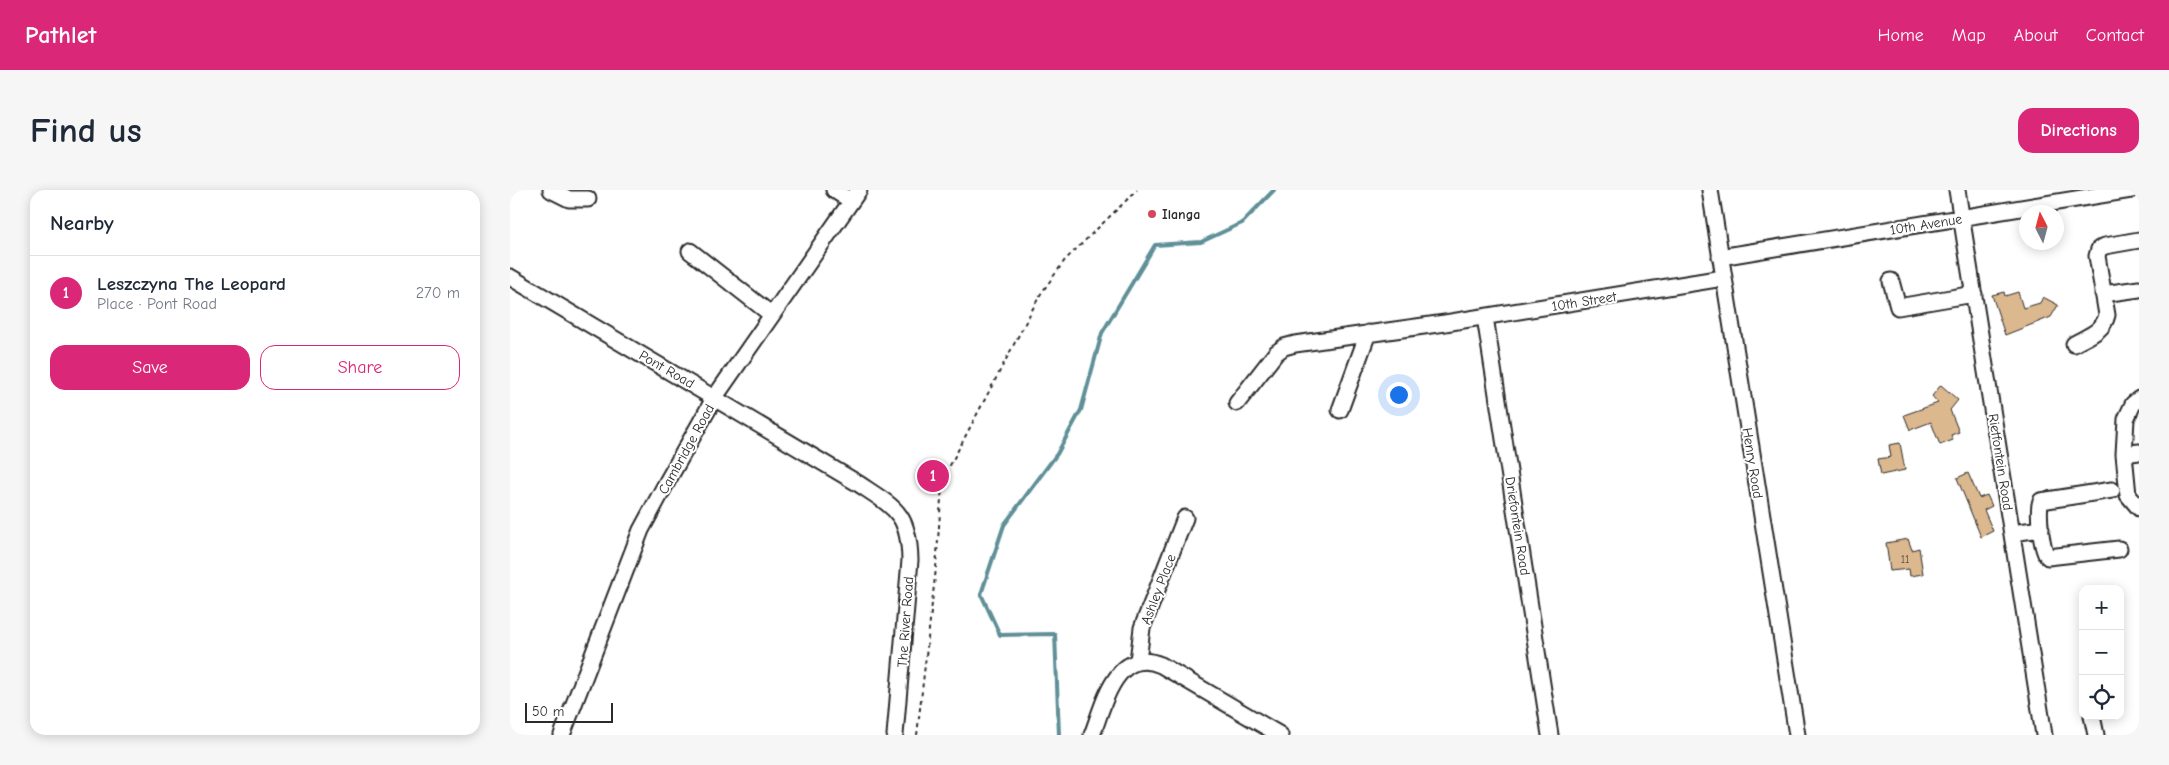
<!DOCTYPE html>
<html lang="en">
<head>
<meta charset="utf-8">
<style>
	body { margin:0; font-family:"Comic Neue",sans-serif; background:#f6f6f7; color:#1f2937 }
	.controls { position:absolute; right:15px; bottom:15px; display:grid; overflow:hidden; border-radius:10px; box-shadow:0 2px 12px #0003 }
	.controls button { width:45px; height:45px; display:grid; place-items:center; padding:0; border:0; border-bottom:1px solid #e0e1e3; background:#fff; color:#1f2937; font:25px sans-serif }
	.compass { position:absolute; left:1509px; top:15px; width:45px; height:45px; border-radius:50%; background:#fff; box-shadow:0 2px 12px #0003; rotate:354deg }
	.scale { position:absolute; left:15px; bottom:12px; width:88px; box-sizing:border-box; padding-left:5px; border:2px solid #2b2b2b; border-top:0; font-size:14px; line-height:18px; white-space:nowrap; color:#2b2b2b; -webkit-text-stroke:4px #fff; paint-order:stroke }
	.you { position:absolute; left:888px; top:204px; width:18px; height:18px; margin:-12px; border:4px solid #fff; border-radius:50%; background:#1a73e8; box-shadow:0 0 0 8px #1a73e833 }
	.badge { display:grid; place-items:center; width:32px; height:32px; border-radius:50%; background:#db2777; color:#fff; font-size:16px; font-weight:700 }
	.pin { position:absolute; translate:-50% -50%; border:2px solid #fff; box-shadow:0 1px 5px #0006 }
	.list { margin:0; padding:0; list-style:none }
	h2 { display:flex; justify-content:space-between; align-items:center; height:65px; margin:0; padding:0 20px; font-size:21px }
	h2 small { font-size:16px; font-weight:400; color:#747a83 }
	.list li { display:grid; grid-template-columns:32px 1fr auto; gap:15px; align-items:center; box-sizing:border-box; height:75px; padding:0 20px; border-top:1px solid #e0e1e3 }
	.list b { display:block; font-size:19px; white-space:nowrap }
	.list p { margin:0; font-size:16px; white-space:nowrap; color:#747a83 }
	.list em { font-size:16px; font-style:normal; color:#747a83 }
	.actions { display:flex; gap:10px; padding:15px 20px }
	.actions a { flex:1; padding:11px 0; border:1px solid #db2777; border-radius:15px; text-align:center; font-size:18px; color:#db2777 }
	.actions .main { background:#db2777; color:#fff }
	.icon { flex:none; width:28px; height:28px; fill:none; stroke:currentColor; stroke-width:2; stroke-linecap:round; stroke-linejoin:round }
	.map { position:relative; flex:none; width:1629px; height:545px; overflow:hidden; border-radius:15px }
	header { display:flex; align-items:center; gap:30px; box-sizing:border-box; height:70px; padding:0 25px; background:#db2777; color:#fff }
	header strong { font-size:24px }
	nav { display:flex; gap:28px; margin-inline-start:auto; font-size:18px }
	.intro { display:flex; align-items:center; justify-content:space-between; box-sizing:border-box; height:120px; padding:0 30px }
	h1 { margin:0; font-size:35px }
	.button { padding:12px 22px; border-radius:15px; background:#db2777; color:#fff; font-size:18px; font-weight:700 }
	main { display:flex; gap:30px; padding:0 30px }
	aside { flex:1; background:#fff; border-radius:15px; box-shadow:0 2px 12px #0003 }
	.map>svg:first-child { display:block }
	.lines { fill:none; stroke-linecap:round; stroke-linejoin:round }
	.stream { stroke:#5f8f97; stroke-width:4 }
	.building { fill:#dcb88e; stroke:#2b2b2b }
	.minor-casing { stroke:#2b2b2b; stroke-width:19 }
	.path { stroke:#2b2b2b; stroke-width:2; stroke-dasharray:4 4; stroke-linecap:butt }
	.minor { stroke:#fff; stroke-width:15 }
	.poi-dot { fill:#d1495b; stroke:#fff; stroke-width:2 }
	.labels { text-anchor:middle; stroke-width:4; stroke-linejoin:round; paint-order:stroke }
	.number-label { font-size:11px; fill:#574e44 }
	.poi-label { font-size:14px; font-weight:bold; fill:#2b2b2b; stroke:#fff; text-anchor:start }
	.street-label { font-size:14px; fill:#2b2b2b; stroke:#fff }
</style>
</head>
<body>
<header>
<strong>Pathlet</strong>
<nav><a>Home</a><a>Map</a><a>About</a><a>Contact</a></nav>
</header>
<div class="intro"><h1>Find us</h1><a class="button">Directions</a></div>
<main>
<aside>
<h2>Nearby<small></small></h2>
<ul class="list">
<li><span class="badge">1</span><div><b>Leszczyna The Leopard</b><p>Place · Pont Road</p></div><em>270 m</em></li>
</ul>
<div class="actions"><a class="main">Save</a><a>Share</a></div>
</aside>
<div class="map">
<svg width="1629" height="545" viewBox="0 0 1629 545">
	<rect width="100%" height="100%" fill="#fff"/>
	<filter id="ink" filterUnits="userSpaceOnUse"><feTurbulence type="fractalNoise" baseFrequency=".02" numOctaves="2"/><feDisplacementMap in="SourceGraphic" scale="10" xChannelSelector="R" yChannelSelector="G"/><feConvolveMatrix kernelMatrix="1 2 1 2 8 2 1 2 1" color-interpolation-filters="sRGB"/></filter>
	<g filter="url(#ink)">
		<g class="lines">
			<path class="stream" d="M549 545 545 444 490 445 471 404 494 335 547 264 571 220 592 143 645 55 691 52 732 33 764 0"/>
		</g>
		<path class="building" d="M1494 102 1495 106 1508 102 1513 118 1530 113 1533 107 1548 115 1541 127 1495 145 1482 105Z
			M1431 195 1448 210 1440 220 1449 242 1441 245 1443 250 1430 255 1421 232 1400 240 1394 225 1428 213 1422 206Z
			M1390 253 1395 280 1371 285 1368 269 1381 267 1379 255Z
			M1458 283 1469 308 1477 305 1482 316 1474 320 1483 341 1471 347 1447 288Z
			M1398 349 1402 360 1409 358 1413 384 1400 386 1399 379 1380 381 1376 353Z"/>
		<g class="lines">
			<defs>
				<path id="minor" d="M41 0 59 9H78
					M324 0 341 11
					M1200 0 1287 545
					M1447 0 1534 545
					M180 61 262 125
					M1210 67 1621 0
					M0 87 349 294C385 318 399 323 400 370L385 545
					M1381 91 1388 117 1464 104
					M1593 104 1629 99
					M975 127 1040 545
					M1564 154C1578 146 1593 142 1597 125L1587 66 1589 59 1595 56 1629 50
					M1629 209 1623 214 1616 229 1614 264 1618 305 1629 318
					M727 213 766 163 774 157 785 154 935 133 1213 88
					M830 220 858 143
					M1614 264 1629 262
					M1602 300 1531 311C1527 319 1531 360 1538 367L1609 359
					M1502 343 1531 339
					M628 471 632 438 675 328
					M1582 526 1586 545
					M52 545 131 340 158 290 205 207 349 0
					M582 545C594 514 606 456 651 475L770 545"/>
			</defs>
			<use href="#minor" class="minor-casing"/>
			<path class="path" d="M407 545 426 378 432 295 436 283 530 105 555 70 627 0"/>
			<use href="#minor" class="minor"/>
		</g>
	</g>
	<circle class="poi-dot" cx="642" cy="24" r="5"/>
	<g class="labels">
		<g class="number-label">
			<text x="1395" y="373">11</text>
		</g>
		<g class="poi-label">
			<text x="652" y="29">Ilanga</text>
		</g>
		<g class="street-label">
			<text transform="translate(1416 34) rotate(-9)" y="5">10th Avenue</text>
			<text transform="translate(1074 111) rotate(-9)" y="5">10th Street</text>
			<text transform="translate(157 179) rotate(30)" y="5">Pont Road</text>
			<text transform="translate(176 259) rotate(-61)" y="5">Cambridge Road</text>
			<text transform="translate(1491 272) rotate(81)" y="5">Rietfontein Road</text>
			<text transform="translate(1243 273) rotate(81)" y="5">Henry Road</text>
			<text transform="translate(1008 336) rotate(81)" y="5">Driefontein Road</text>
			<text transform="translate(648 399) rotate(-69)" y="5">Ashley Place</text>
			<text transform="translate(395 432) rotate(-86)" y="5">The River Road</text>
		</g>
	</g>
</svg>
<div class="controls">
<button>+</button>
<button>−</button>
<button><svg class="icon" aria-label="locate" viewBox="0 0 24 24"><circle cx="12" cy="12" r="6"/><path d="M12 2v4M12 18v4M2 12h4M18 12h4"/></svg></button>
</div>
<svg class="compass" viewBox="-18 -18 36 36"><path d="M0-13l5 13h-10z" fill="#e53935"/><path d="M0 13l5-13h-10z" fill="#747a83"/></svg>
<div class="scale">50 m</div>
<div class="you"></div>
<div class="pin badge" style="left:423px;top:286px">1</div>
</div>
</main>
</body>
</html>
